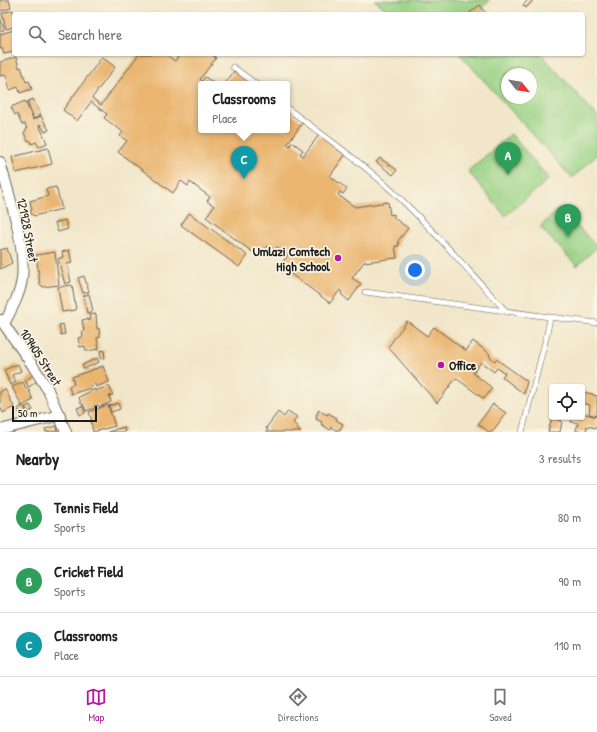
<!DOCTYPE html>
<html lang="en">
<head>
<meta charset="utf-8">
<style>
	body { margin:0; font-family:"Patrick Hand",sans-serif; background:#f2f2f2; color:#202124 }
	.controls { position:absolute; right:12px; bottom:12px; display:grid; overflow:hidden; border-radius:4px; box-shadow:0 1px 3px #0004 }
	.controls button { width:36px; height:36px; display:grid; place-items:center; padding:0; border:0; border-bottom:1px solid #e0e0e0; background:#fff; color:#202124; font:20px sans-serif }
	.compass { position:absolute; left:501px; top:68px; width:36px; height:36px; border-radius:50%; background:#fff; box-shadow:0 1px 3px #0004; rotate:120deg }
	.scale { position:absolute; left:12px; bottom:10px; width:85px; box-sizing:border-box; padding-left:4px; border:2px solid #1c1c1c; border-top:0; font-size:11px; line-height:14px; white-space:nowrap; color:#1c1c1c; -webkit-text-stroke:3px #fcf5e5; paint-order:stroke }
	.you { position:absolute; left:415px; top:270px; width:14px; height:14px; margin:-10px; border:3px solid #fff; border-radius:50%; background:#1a73e8; box-shadow:0 0 0 6px #1a73e833 }
	.badge { display:grid; place-items:center; width:26px; height:26px; border-radius:50%; background:#b5179e; color:#fff; font-size:13px; font-weight:700 }
	.pin { position:absolute; translate:-50% -33px; filter:drop-shadow(0 1px 2px #0008) }
	.pin::after { content:''; position:absolute; top:21px; width:14px; height:12px; background:inherit; clip-path:polygon(0 0,100% 0,50% 100%) }
	.popup { position:absolute; left:198px; top:81px; width:92px; height:52px; box-sizing:border-box; display:grid; place-content:center; border-radius:4px; background:#fff; filter:drop-shadow(0 1px 3px #0005); font-size:13px; white-space:nowrap; color:#757577 }
	.popup b { font-size:15px; color:#202124 }
	.popup::after { content:''; position:absolute; left:50%; top:100%; margin-left:-8px; border:8px solid transparent; border-top-color:#fff }
	.list { margin:0; padding:0; list-style:none }
	h2 { display:flex; justify-content:space-between; align-items:center; height:52px; margin:0; padding:0 16px; font-size:17px }
	h2 small { font-size:13px; font-weight:400; color:#757577 }
	.list li { display:grid; grid-template-columns:26px 1fr auto; gap:12px; align-items:center; box-sizing:border-box; height:64px; padding:0 16px; border-top:1px solid #e0e0e0 }
	.list b { display:block; font-size:15px; white-space:nowrap }
	.list p { margin:0; font-size:13px; white-space:nowrap; color:#757577 }
	.list em { font-size:13px; font-style:normal; color:#757577 }
	.icon { flex:none; width:22px; height:22px; fill:none; stroke:currentColor; stroke-width:2; stroke-linecap:round; stroke-linejoin:round }
	.map { position:relative; flex:none; width:597px; height:432px; overflow:hidden }
	.search { position:absolute; background:#fff; box-shadow:0 1px 3px #0004; left:12px; right:12px; top:12px; height:44px; display:flex; align-items:center; gap:10px; box-sizing:border-box; padding:0 14px; border-radius:4px; color:#757577; font-size:15px }
	.sheet { height:244px; background:#fff }
	nav { display:flex; justify-content:space-around; align-items:center; box-sizing:border-box; height:56px; border-top:1px solid #e0e0e0; background:#fff; font-size:11px; color:#757577 }
	nav a { display:grid; justify-items:center; gap:2px }
	nav .on { color:#b5179e }
	.map>svg:first-child { display:block }
	.green { fill:#99d285; stroke:#5a7750; fill-rule:evenodd }
	.building { fill:#eab56f }
	.lines { fill:none; stroke-linecap:round; stroke-linejoin:round }
	.service-casing { stroke:#676359; stroke-width:6 }
	.minor-casing { stroke:#676359; stroke-width:12 }
	.service { stroke:#fff; stroke-width:5 }
	.minor { stroke:#fff; stroke-width:10 }
	.poi-dot { fill:#b5179e; stroke:#fcf5e5; stroke-width:1.5 }
	.labels { text-anchor:middle; stroke-width:3.5; stroke-linejoin:round; paint-order:stroke }
	.street-label { font-size:13px; fill:#1c1c1c; stroke:#fcf5e5 }
	.poi-label { font-size:13px; font-weight:bold; fill:#1c1c1c; stroke:#fcf5e5; text-anchor:end }
</style>
</head>
<body>
<div class="map">
<svg width="597" height="432" viewBox="0 0 597 432">
	<rect width="100%" height="100%" fill="#fcf5e5"/>
	<filter id="ink" filterUnits="userSpaceOnUse"><feTurbulence type="fractalNoise" baseFrequency=".025" numOctaves="2"/><feDisplacementMap in="SourceGraphic" scale="8" xChannelSelector="R" yChannelSelector="G"/><feConvolveMatrix kernelMatrix="1 2 1 2 8 2 1 2 1" color-interpolation-filters="sRGB"/></filter>
	<filter id="wash" filterUnits="userSpaceOnUse"><feTurbulence type="fractalNoise" baseFrequency=".012" numOctaves="4" result="noise"/><feDisplacementMap in="SourceGraphic" scale="16" xChannelSelector="R" yChannelSelector="G"/><feGaussianBlur stdDeviation="0.9" result="paint"/><feColorMatrix in="noise" values="0 0 0 0 0 0 0 0 0 0 0 0 0 0 0 0 0 1.4 0 .05"/><feComposite in="paint" operator="in"/></filter>
	<g filter="url(#wash)">
		<rect width="100%" height="100%" fill="#f1e6c9"/>
		<path class="green" d="M374 0H490L476 14H394Z
			M460 54H541L597 116V155L572 178ZM507 74H531V98H507Z
			M511 134 549 179 505 216 468 171Z
			M560 208 597 247 577 266 540 227Z"/>
		<g id="blocks">
			<path class="building" d="M0 0H9L11 8 0 11Z
				M528 0H533L526 8 523 5Z
				M480 5 486 14H468Z
				M13 10 14 27 6 29 2 13Z
				M0 17 4 30 0 31Z
				M14 30V52L4 54 2 48 0 49V34Z
				M139 54H165L175 61 180 54H211L216 58 200 79 202 81 205 77 215 84H201V130H287V110L303 122 287 144 290 146 292 142 303 150 300 154 303 156 319 135 345 155 330 176 347 189 343 194 340 192 338 195 355 207 388 202 390 215 394 214V218L408 228 398 241 399 246H395L397 258 364 262 352 278 361 284 349 301 341 294 342 292 340 290 330 303 280 266 288 255 277 247 275 251 268 246 259 257 206 217 214 206 207 201 210 197 190 182 188 186 181 181 173 193 118 152 127 141 120 136 123 132 104 118 107 114 91 102 77 121 63 110 102 57 115 67 92 98 101 105Z
				M16 57 19 68 21 67 26 82 29 81 32 89 20 93 18 87 10 90 6 75 0 76V62Z
				M234 71 252 84H225Z
				M33 99 41 115 34 119 27 102Z
				M25 101 33 120 41 116 49 130 45 132 40 124 39 125 47 143 39 147 36 142 32 144 30 140 28 141 24 133 27 129 25 124 22 125 17 114 15 115 11 107Z
				M48 148 52 164 16 173 12 157Z
				M380 158 397 170 393 175 376 162Z
				M56 187 62 209 34 216 33 215H32L30 211 32 210 30 201 48 196 46 189Z
				M189 213 247 255 239 267 181 225Z
				M65 220 68 229 58 232 55 223Z
				M7 248 12 263 0 269V250Z
				M69 250 72 263 67 264 71 282 65 284 58 259 63 257 62 252Z
				M55 252 59 285 43 287 40 284 36 255Z
				M84 276 89 292 83 293 78 278Z
				M72 285 76 310 62 312 58 287Z
				M89 294 93 311 87 313 83 296Z
				M96 314 97 329 99 328 100 337 97 338 99 349 86 351 85 346 80 347 78 338 83 337 82 331H84L82 320 88 319V321L90 320 89 315Z
				M407 321 427 336 434 327 466 351 473 341 490 354 489 356 495 361 496 359 527 381 524 394 502 377 505 373 497 368 494 372 481 362 473 373 492 388 484 399 456 378 437 403 388 347Z
				M63 324 65 334 61 335 59 325Z
				M104 350 105 358 101 359 100 351Z
				M97 358 99 362 84 369 82 365Z
				M18 364 21 371 12 375 16 382 10 385 4 370Z
				M103 366 109 382 96 387 95 384 90 386 91 388 71 394 69 386 74 384 72 377Z
				M33 375 37 381 29 387 25 381Z
				M23 382 26 389 28 388 33 400 22 406 12 387Z
				M109 386 113 395 109 396 111 402 99 407 98 405 94 406 95 408 86 411 83 404H81L79 397 95 389V391Z
				M5 389 14 407 3 413 0 406V392Z
				M582 392 593 394V395L597 396V416L589 414 590 405 582 403Z
				M118 403 120 409 111 412 109 406Z
				M493 404 506 413 492 432H489L478 424Z
				M30 405 33 410 28 412 25 407Z
				M108 405 115 426 93 432 91 421H92L89 412Z
				M83 406 85 413 80 415 77 408Z
				M18.5 410a3.5 3.5 0 1 1 7 0a3.5 3.5 0 1 1-7 0Z
				M319 410 327 415 328 413 337 418 336 420 343 424 340 430 338 429 337 431 331 427 330 430 321 424 322 422 316 419 317 417 316 416Z
				M288 411 297 417 293 423 298 427 297 429 301 432H266L268 429 266 428 278 412 284 417Z
				M582 413 597 417V428L587 426 586 432 576 431 578 423 571 422 572 417H582Z
				M552 418 562 421 560 432H548Z
				M57 426 58 432H46L45 429Z
				M124 427 125 432H108Z"/>
		</g>
	</g>
	<g filter="url(#ink)">
		<use href="#blocks" fill-opacity="0" stroke="#676359" stroke-width="1"/>
		<g class="lines">
			<defs>
				<path id="service" d="M233 67 256 84
					M287 108C321 134 358 159 390 189 432 227 468 271 507 312
					M365 292 550 317 547 334 522 432
					M550 317 597 323"/>
				<path id="minor" d="M0 162C9 196 26 245 22 279 20 295 11 310 4 324
					M1 320 33 366 48 390 66 432
					M0 430 60 415"/>
			</defs>
			<use href="#service" class="service-casing"/>
			<use href="#minor" class="minor-casing"/>
			<use href="#service" class="service"/>
			<use href="#minor" class="minor"/>
		</g>
	</g>
	<g class="poi-dot">
		<circle cx="338" cy="258" r="4"/>
		<circle cx="441" cy="365" r="4"/>
	</g>
	<g class="labels">
		<g class="street-label">
			<text transform="translate(28 230) rotate(79)" y="5">121928 Street</text>
			<text transform="translate(41 357) rotate(57)" y="5">109405 Street</text>
		</g>
		<g class="poi-label">
			<text x="330" y="256">Umlazi Comtech<tspan x="330" dy="15">High School</tspan></text>
			<text x="449" y="370" text-anchor="start">Office</text>
		</g>
	</g>
</svg>
<div class="controls">
<button><svg class="icon" aria-label="locate" viewBox="0 0 24 24"><circle cx="12" cy="12" r="6"/><path d="M12 2v4M12 18v4M2 12h4M18 12h4"/></svg></button>
</div>
<svg class="compass" viewBox="-18 -18 36 36"><path d="M0-13l5 13h-10z" fill="#e53935"/><path d="M0 13l5-13h-10z" fill="#757577"/></svg>
<div class="scale">50 m</div>
<div class="you"></div>
<div class="pin badge" style="left:508px;top:175px;background:#2e9e5b">A</div>
<div class="pin badge" style="left:568px;top:237px;background:#2e9e5b">B</div>
<div class="pin badge" style="left:244px;top:179px;background:#0f9aa8">C</div>
<div class="popup"><b>Classrooms</b>Place</div>
<div class="search"><svg class="icon" aria-label="search" viewBox="0 0 24 24"><circle cx="10" cy="10" r="6"/><path d="M15 15l6 6"/></svg>Search here</div>
</div>
<section class="sheet">
<h2>Nearby<small>3 results</small></h2>
<ul class="list">
<li><span class="badge" style="background:#2e9e5b">A</span><div><b>Tennis Field</b><p>Sports</p></div><em>80 m</em></li>
<li><span class="badge" style="background:#2e9e5b">B</span><div><b>Cricket Field</b><p>Sports</p></div><em>90 m</em></li>
<li><span class="badge" style="background:#0f9aa8">C</span><div><b>Classrooms</b><p>Place</p></div><em>110 m</em></li>
</ul>
</section>
<nav>
<a class="on"><svg class="icon" aria-label="map" viewBox="0 0 24 24"><path d="M3 6l6-2 6 2 6-2v14l-6 2-6-2-6 2zM9 4v14M15 6v14"/></svg>Map</a>
<a><svg class="icon" aria-label="directions" viewBox="0 0 24 24"><path d="M12 3l9 9-9 9-9-9zM9 14v-3h6M13 9l2 2-2 2"/></svg>Directions</a>
<a><svg class="icon" aria-label="saved" viewBox="0 0 24 24"><path d="M7 4h10v16l-5-4-5 4z"/></svg>Saved</a>
</nav>
</body>
</html>
